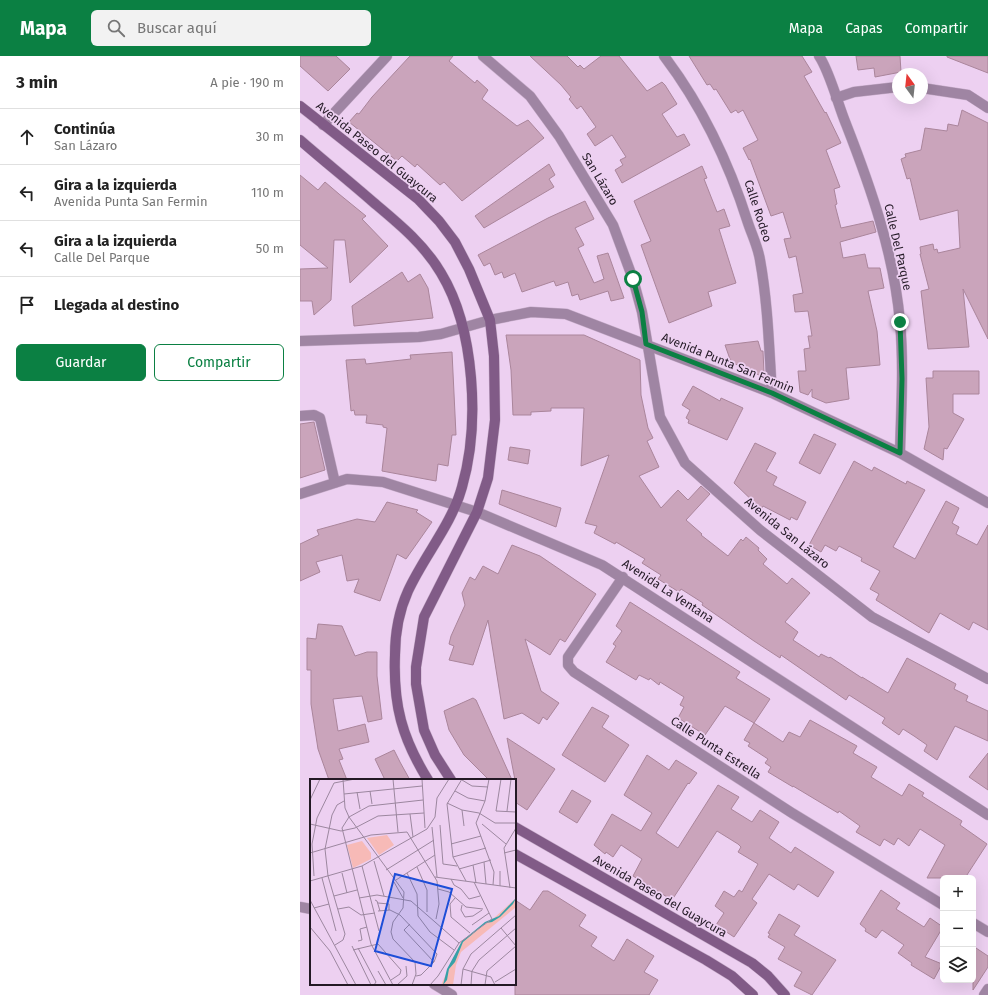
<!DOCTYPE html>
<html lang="es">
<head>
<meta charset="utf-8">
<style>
	body { margin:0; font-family:"Fira Sans",sans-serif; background:#f2f2f2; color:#222 }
	.controls { position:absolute; right:12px; bottom:12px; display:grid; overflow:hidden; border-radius:6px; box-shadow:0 4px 16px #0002 }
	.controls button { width:36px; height:36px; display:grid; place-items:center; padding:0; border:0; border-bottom:1px solid #e0e0e0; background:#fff; color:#222; font:20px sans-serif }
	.compass { position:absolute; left:592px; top:12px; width:36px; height:36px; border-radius:50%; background:#fff; box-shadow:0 4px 16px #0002; rotate:345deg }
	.stop { position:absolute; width:12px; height:12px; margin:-9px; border:3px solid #0b8043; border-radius:50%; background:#fff }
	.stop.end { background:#0b8043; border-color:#fff; box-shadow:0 1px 4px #0008 }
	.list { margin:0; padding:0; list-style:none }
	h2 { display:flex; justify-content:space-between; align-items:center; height:52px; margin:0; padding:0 16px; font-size:17px }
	h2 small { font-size:13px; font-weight:400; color:#767676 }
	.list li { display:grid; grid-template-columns:26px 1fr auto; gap:12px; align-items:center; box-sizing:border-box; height:56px; padding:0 16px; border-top:1px solid #e0e0e0 }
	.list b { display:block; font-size:15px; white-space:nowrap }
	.list p { margin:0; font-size:13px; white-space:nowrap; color:#767676 }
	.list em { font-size:13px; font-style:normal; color:#767676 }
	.actions { display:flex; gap:8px; padding:12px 16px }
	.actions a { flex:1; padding:9px 0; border:1px solid #0b8043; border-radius:6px; text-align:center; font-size:14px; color:#0b8043 }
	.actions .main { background:#0b8043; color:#fff }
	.icon { flex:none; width:22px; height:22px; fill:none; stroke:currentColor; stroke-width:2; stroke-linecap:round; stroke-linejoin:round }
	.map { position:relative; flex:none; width:688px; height:939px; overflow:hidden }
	header { display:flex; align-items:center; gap:24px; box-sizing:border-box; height:56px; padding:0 20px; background:#0b8043; color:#fff }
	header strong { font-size:19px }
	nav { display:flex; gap:22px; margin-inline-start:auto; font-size:14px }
	.search { width:280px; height:36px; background:#f2f2f2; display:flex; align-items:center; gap:10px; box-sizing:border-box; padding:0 14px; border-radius:6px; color:#767676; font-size:15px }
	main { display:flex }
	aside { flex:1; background:#fff }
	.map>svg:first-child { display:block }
	.building { fill:#caa4bb; stroke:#aa859b }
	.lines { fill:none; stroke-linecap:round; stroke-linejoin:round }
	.minor-casing { stroke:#c9afcc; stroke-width:11 }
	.secondary-casing { stroke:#c9afcc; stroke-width:11 }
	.minor { stroke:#9f85a3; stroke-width:10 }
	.secondary { stroke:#815b87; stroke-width:10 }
	.route { stroke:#0b8043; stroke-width:5 }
	.labels { text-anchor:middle; stroke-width:3.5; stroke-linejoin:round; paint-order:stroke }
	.street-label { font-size:12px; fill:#231925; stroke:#edd0f1 }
	.inset-road { fill:none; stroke:#9c879f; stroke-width:1 }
	.view { fill:#1d4ed8; fill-opacity:0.15; stroke:#1d4ed8; stroke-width:2 }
	.inset-edge { fill:none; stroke:#231925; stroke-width:2 }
</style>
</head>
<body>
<header>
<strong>Mapa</strong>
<div class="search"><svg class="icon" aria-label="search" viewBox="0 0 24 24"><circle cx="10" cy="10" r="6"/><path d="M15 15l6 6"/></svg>Buscar aquí</div>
<nav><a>Mapa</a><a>Capas</a><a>Compartir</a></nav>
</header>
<main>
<aside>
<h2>3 min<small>A pie · 190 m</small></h2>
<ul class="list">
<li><svg class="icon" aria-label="ahead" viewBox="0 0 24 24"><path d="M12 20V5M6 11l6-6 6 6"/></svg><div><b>Continúa</b><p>San Lázaro</p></div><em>30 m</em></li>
<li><svg class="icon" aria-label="left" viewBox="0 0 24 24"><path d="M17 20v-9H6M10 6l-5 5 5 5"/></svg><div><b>Gira a la izquierda</b><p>Avenida Punta San Fermin</p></div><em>110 m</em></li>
<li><svg class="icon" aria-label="left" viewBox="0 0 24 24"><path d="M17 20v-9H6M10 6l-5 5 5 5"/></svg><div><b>Gira a la izquierda</b><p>Calle Del Parque</p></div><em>50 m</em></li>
<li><svg class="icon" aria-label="arrive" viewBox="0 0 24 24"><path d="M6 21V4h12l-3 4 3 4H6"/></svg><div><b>Llegada al destino</b></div></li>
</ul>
<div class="actions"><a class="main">Guardar</a><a>Compartir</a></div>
</aside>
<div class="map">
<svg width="688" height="939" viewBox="0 0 688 939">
	<rect width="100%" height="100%" fill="#edd0f1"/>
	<path class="building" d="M0 0H36L50 13 28 35 0 10Z
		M110 0H153L149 5 175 27 177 24 188 34 182 43 217 70 228 64 244 82 162 145 144 126 140 129 117 108 115 111 102 100 97 105 49 66 57 57 59 58 72 41Z
		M230 0H267L278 11 280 9 284 13 301 0H319L347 35 362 26 365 29 377 48 362 58 377 81 384 78 390 89 322 127 315 114 323 109 320 104 326 101 312 79 295 90 287 78 296 71 281 50 277 53 269 43 271 41 261 29Z
		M389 0H502L512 16 504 20 525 57 526 56 541 87 526 94 540 131 534 133 537 148 535 149 541 172 573 165 576 176 540 186 543 202 565 198 568 212H580L584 232 568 235 577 275 580 309 546 312 549 343 526 347 512 341V333L508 339 500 336 498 315H506L504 293 510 292 508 280H512L508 255 495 256 493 239 503 237 496 200 489 202 484 183 491 182 483 156 471 160 450 103 449 104 443 92 458 84 443 54 438 57 436 54 431 57 416 33 414 34 410 28 407 29Z
		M556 0H600L601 16 575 21 574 12 558 14Z
		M647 0H688V17L647 1Z
		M662 54 688 67V283L663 233 669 291 628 293 621 235 629 233 620 198H621L620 191 633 188 634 194 637 193 638 197 660 192 658 154 620 164 610 122 607 123 601 103 606 101 605 98 621 94 625 72 647 75 648 68 658 70Z
		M249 108 255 119 249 123 254 131 184 172 175 160Z
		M402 110 407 122 404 123 417 156 424 153 430 170 419 173 436 227 408 236 412 250 369 267 341 189 351 185 334 145Z
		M0 119 18 134 25 126 39 138 66 160 62 163 88 190 50 227 45 184H34L31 244 14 259 12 245H0V213L28 212 0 189Z
		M285 145 294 163 275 172 284 189 278 192 294 227 304 223 297 200 308 197 324 242 311 245 308 235 280 244 278 238 272 240 268 226 256 230 254 225 222 236 215 217 204 222 202 216 195 219 190 207 184 210 178 199 248 162Z
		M102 216 108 226 120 218 128 232 133 262 54 270 52 250Z
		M206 279H284L340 304 341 339 348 372 353 382 347 385 359 411 339 420 361 452 378 434 388 444 401 430 410 438 386 464 402 478 401 479 428 500 441 483 443 485 446 481 459 492 458 494 467 503 463 508 487 528 492 522 510 537 485 566 498 576 493 584 519 601 521 598 529 602 530 601 562 622V621L588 637 607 602 656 628 654 633 668 640 666 645 688 655V685L655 670 637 704 624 695 627 689 614 680 603 673 599 679 582 667 585 662 549 639 546 644 481 599 480 602 454 585 402 549 403 547 381 533 379 536 358 523 361 519 342 507 345 503 316 486 315 488 294 477 297 470 285 467 309 399 281 410 284 352H251V355L231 356V359H213L211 314Z
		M458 285 461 295H463L464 317 459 319 431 306 425 289Z
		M152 296 156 379H152L148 410 138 408 136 425 82 415 87 372 83 371V369L66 367 67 359H55L54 354 51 355 46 304 65 303 66 308 111 303 110 299Z
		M633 315H679V338H653V357L664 363 647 393 644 392 643 404 624 393 629 371 626 322H633Z
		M393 330 420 345 421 342 443 352 427 384 388 367 389 364 386 362 390 354 382 349Z
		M14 366 25 414 0 422V368Z
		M514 378 536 388 520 418 499 407Z
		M455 387 476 397 466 415 477 421 473 429 506 446 497 464 491 461 490 464 463 450 461 453 434 427Z
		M210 391 230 394 228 408 208 404Z
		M554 405 572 415 574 411 606 428 607 425 625 434 593 491 615 503 646 445 659 452 652 467 659 471 656 478 677 489 688 469V574L673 566 669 574 640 557 629 577 576 544 579 538 570 533 580 515 561 505 562 502 539 490 536 495 525 489 521 496 509 489Z
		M202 434 261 452 256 471 199 448Z
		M87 446 118 454 116 456 132 466 106 503 97 498 80 545 54 536 59 523 47 525 42 499 16 506 20 516 0 525V488L19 479 17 474 57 463 75 466Z
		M212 489 240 500 296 538 265 586 260 583 250 599 225 583 241 635 259 647 247 664 243 661 239 668 222 657 204 663 188 564 173 609 149 604 154 590 149 588 151 580 165 549 162 537 170 521 175 524 183 510 198 518Z
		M330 546 440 616 436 622 470 643 454 667 425 650 405 679 378 662 384 651 380 649 384 641 360 626 359 629 350 622 349 624 339 619 336 624 306 606 316 590 313 588 322 575 316 570Z
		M18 568 42 570 55 600 67 596H77V620L82 663 68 666 62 640 33 643 38 675 65 668 69 686 39 693 43 703 39 704 47 724H29L18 693 11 648V614H7V582L16 583Z
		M173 642 176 644 212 724H189L164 699 149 674 144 655Z
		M292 651 309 660 302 671 329 689 305 726 262 699Z
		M510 664 557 690 553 697 577 711 571 721 602 740 609 728 624 737 622 740 662 765 660 769 687 788 665 822H627L645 789 620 773 609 790 598 782 594 789 584 783 580 790 556 776 560 770 539 755 538 757 493 730V731L468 716 471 711 465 707 468 703 448 690 450 687 444 684 454 667 483 686 489 676 500 681Z
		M207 682 255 713 227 754 215 746V724Z
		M94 694 100 706 110 724H85L75 703Z
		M688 697V734L669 721Z
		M347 699 369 714 376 704 397 717 389 728 388 727 356 777 378 792 418 729 439 741 431 753 452 766 460 754 479 766 469 782 491 797 495 791 534 816 518 841 498 828 494 834 469 818 452 843 457 847 434 881 416 869 424 857 415 850 424 835 434 841 439 834 442 836 458 808 438 796 441 791 438 788 417 775 372 844 333 820 342 803 321 789 313 801 306 796 305 798 294 789 312 758 341 775 352 757 324 739Z
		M272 734 291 745 277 767 259 756Z
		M581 834 600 847 596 853 624 871 630 862 643 871 625 901 642 908 634 923 611 909 612 907 598 897 604 889 582 874 576 882 565 875 566 873 560 868Z
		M243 835H248L286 859 279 870 297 881 291 890 314 905 327 883 354 900 344 916 358 924 349 939H215V844L230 854Z
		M479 858 500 870 494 879 536 904 512 939 494 930 502 916 478 903 485 891 468 881 470 878 468 877Z
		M673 890 688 900V911L673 934Z"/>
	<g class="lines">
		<defs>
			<path id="minor" d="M183 0 230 40 259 80 313 169 333 223 342 256 360 361 385 407 460 474 572 561 688 623
				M364 0C402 50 429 107 448 167 452 179 458 191 460 204 468 248 469 292 472 337
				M519 0C530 16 538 49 546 68 571 132 594 198 600 266 604 310 601 354 600 397
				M622 32 668 39 688 52
				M536 42 554 36 598 31
				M23 69 87 0
				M0 285 119 281 141 278 190 264 231 256 266 258 472 337 600 397 688 447
				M0 360 14 359 20 362 35 427
				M0 438 47 423 83 426 177 456 302 509 688 759
				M323 521 268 601V609L274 616 492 757 643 849
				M0 851 11 853
				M673 867 688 876
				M134 928 152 939
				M684 939 688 933"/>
			<path id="secondary" d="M0 50 118 143 139 165 155 186 169 213 190 264 194 300 195 364 188 422 177 456 124 561 116 611V628L124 674 135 699 151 724
				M0 84C24 105 49 125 73 146 98 167 124 188 141 217 175 273 180 369 162 431 152 468 124 500 108 535 99 555 95 578 95 599 93 649 102 682 128 724
				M215 771 452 907 468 920 485 939
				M215 798 406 904 432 920 453 939"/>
		</defs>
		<use href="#minor" class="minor-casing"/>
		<use href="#secondary" class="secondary-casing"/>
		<use href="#minor" class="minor"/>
		<use href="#secondary" class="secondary"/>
	</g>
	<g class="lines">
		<path class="route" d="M333 223 342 256 346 288 472 337 600 397 602 323 600 266"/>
	</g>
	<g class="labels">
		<g class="street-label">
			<text transform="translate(77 96) rotate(39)" y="4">Avenida Paseo del Guaycura</text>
			<text transform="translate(300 123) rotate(59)" y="4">San Lázaro</text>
			<text transform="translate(458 155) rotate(72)" y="4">Calle Rodeo</text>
			<text transform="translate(598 191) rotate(77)" y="4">Calle Del Parque</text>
			<text transform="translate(428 307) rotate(22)" y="4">Avenida Punta San Fermin</text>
			<text transform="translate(487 477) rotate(39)" y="4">Avenida San Lázaro</text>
			<text transform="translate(368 535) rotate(33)" y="4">Avenida La Ventana</text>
			<text transform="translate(416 692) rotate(33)" y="4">Calle Punta Estrella</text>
			<text transform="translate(360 840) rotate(30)" y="4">Avenida Paseo del Guaycura</text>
		</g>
	</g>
	<g transform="translate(10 723)">
		<rect width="206" height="206" fill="#edd0f1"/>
		<path d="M77 56 84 66 69 76 57 59ZM206 119V128L151 173 146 186 143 206H131L151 163 184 139Z" fill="#f7bab7"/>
		<path d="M52 62 61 74V80L43 89 37 66Z" fill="#f7bab7"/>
		<path d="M206 119 203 125 190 138 182 143 176 144 153 163 145 183 139 190 137 201 133 206 137 190 152 162 175 143 189 137Z" fill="#37a1a8"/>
		<path class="inset-road" d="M33 0 35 29 39 38 94 113 93 129 83 143 81 153 83 160 105 183 106 195 102 206M83 0 88 53M112 0 115 49M152 0 137 25 143 78 156 102M179 0 175 22 166 44 184 93 183 106M191 0 186 32 206 33M152 1 162 7 178 8M60 12 62 25M145 12 158 19 175 22M47 13 50 30M34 15 112 7M0 21 10 0M137 24 152 31 169 34 185 44H206M152 31 154 47M197 32 201 0M100 35 103 58M0 45 31 52 45 49 68 37 114 34M172 45 196 65M130 46 133 85 147 87M122 48 127 98M141 65 171 57M0 74 61 56 97 53 127 102 129 125 126 140M194 74 206 71M143 78 176 69M64 82 74 117M174 83 176 105M163 86 166 104M52 87 69 152M107 88 117 111V133M149 90 181 81M76 91 124 61M32 94 37 114M97 94 107 115 108 137 120 153 144 171M4 97 2 65 7 39 24 4 45 0M125 98 206 109M12 99 26 152M141 100 144 106 151 110 159 120 170 117M86 101 125 76M0 102 52 87 117 50 125 38 127 19 139 0M84 103 93 119M190 107V92M200 109 194 69 206 49M128 110 139 113 156 128 173 130M24 117 47 111M49 119 67 116 101 122 149 164M145 119 140 125 141 138 160 154M0 121 46 206M65 121 67 122 70 132M68 124 79 125V131M152 126 151 131 155 138 163 137 172 131M4 129 19 125M28 130 39 128 51 136 65 134M68 132 80 131 90 136 127 175 124 183 111 196 106 197M100 145 94 151 124 183M162 146 179 134M0 148 20 172 38 206M191 149 206 167M48 162 52 161 50 150 57 148M25 166 33 161 35 155 18 97 15 70 22 36 27 26 34 22M42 167 61 206M48 169 66 203 64 206M43 171 68 165 91 191 90 195 81 201M153 190 181 198 185 206M68 192 76 206M185 203 206 190M83 206 61 165 32 49 39 38 59 27 113 21M87 206 97 197 96 187M120 206 128 197 149 164 182 140 164 103M151 206 153 190 161 175 206 136M161 206 162 192 169 181 206 149M175 206 177 192 206 167"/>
		<path class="view" d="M85 95 142 110 121 187 65 172Z"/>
		<rect width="206" height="206" class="inset-edge"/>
	</g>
</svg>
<div class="controls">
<button>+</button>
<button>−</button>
<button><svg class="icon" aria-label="layers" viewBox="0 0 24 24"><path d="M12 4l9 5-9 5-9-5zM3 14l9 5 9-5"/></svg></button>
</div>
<svg class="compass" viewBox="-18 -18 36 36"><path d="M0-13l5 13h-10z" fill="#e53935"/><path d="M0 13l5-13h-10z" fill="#767676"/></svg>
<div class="stop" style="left:333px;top:223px"></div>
<div class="stop end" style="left:600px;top:266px"></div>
</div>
</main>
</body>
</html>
